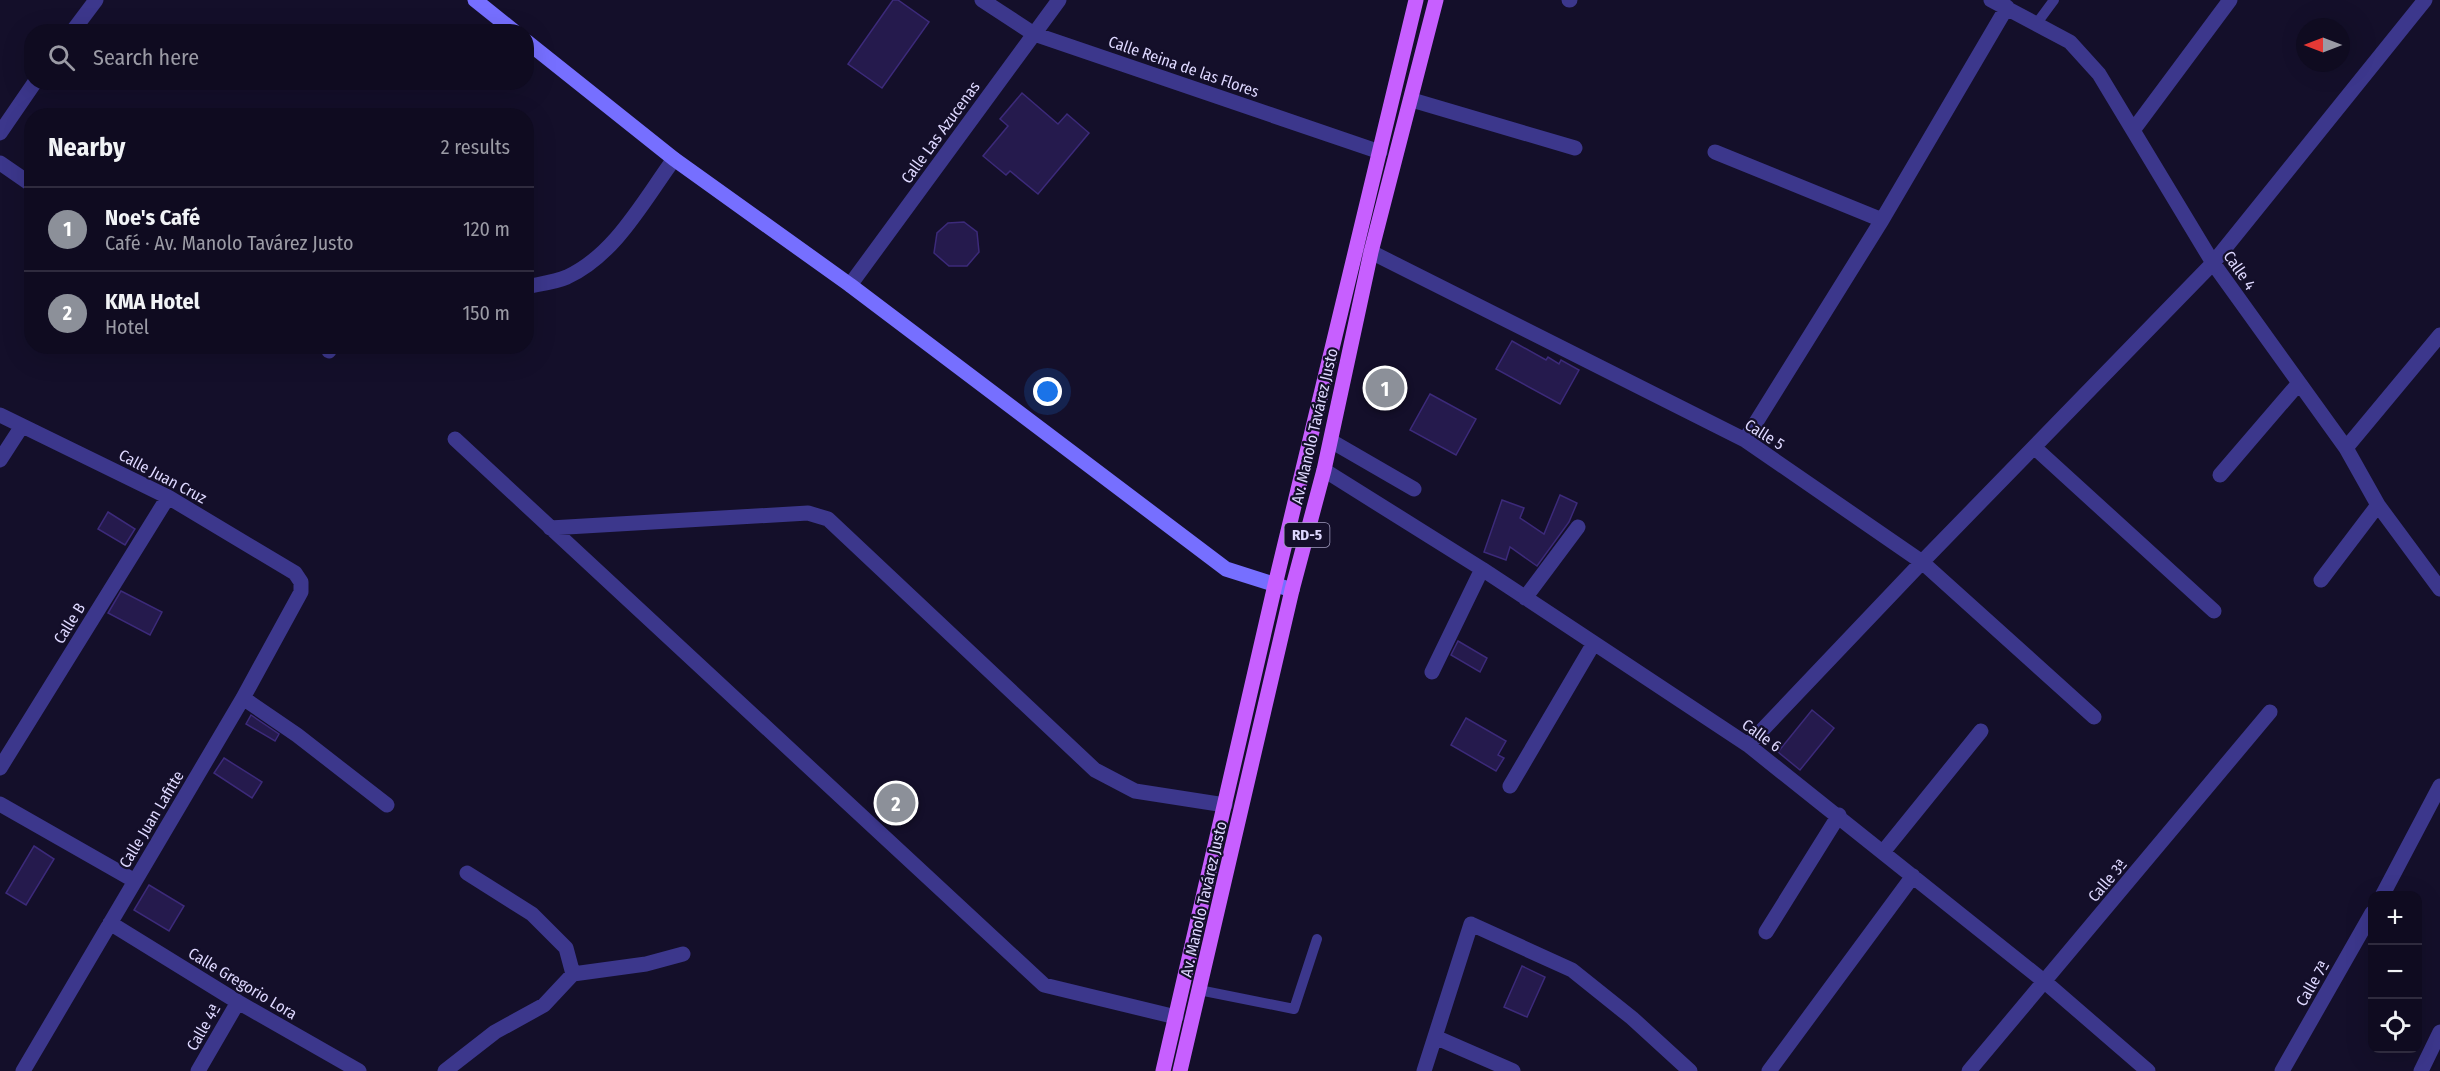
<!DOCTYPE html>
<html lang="en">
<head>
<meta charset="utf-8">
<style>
	body { margin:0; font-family:"Fira Sans Condensed",sans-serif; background:#181429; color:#f1f3f6 }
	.controls { position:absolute; right:18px; bottom:18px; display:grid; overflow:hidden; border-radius:12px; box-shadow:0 6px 24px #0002 }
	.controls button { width:54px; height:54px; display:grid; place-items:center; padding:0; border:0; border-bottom:2px solid #2f2b3e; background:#0f0b20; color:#f1f3f6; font:30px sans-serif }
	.compass { position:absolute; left:2296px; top:18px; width:54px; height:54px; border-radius:50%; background:#0f0b20; box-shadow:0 6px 24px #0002; rotate:270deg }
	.you { position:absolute; left:1048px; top:392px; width:21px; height:21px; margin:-15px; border:4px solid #fff; border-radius:50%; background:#1a73e8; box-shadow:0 0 0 9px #1a73e833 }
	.badge { display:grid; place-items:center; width:39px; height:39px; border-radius:50%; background:#8c9099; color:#fff; font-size:20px; font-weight:700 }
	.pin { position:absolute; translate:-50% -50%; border:3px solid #fff; box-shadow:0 2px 6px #0006 }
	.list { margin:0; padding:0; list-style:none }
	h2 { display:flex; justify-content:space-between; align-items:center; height:78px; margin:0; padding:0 24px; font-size:26px }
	h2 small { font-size:20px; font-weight:400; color:#9b9ba5 }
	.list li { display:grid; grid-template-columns:39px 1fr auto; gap:18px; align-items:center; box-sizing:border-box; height:84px; padding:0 24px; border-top:2px solid #2f2b3e }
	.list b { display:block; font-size:22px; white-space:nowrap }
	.list p { margin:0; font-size:20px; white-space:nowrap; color:#9b9ba5 }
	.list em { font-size:20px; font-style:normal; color:#9b9ba5 }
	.icon { flex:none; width:33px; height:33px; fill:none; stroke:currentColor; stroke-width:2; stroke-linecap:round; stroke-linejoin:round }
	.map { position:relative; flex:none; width:2440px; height:1071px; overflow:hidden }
	.search { position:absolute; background:#0f0b20; box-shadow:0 6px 24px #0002; left:24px; top:24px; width:510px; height:66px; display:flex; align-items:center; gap:15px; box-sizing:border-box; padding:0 21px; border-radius:24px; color:#9b9ba5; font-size:22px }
	.panel { position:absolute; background:#0f0b20; box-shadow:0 6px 24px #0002; left:24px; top:108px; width:510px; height:246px; border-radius:24px }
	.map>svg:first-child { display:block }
	.building { fill:#251a4d; stroke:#3c2a7a; stroke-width:1.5 }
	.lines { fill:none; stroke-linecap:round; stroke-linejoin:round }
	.lane { stroke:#3c378c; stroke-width:10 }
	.street { stroke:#3c378c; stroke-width:15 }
	.secondary { stroke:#766fff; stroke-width:15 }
	.primary { stroke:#c75fff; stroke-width:15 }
	.labels { text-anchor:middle; stroke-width:4.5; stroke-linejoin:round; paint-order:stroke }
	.shield { fill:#140f2a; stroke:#a19cbf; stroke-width:1.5 }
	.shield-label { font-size:15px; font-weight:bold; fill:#ded8ff }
	.street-label { font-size:16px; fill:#ded8ff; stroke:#140f2a }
</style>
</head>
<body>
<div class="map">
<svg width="2440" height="1071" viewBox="0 0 2440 1071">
	<rect width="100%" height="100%" fill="#140f2a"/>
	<path class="building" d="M893 0H898L929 22 882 88 848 64Z
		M1022 93 1058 124 1067 114 1089 133 1038 194 1010 171 1006 175 983 156 1008 126 1000 119Z
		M964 222 977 232 979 252 967 266H949L934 253 937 233 948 223Z
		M1512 341 1546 360 1548 357 1559 364 1561 360 1579 370 1560 404 1496 369Z
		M1430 394 1476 419 1456 455 1410 430Z
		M1560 495 1577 503 1569 522 1537 566 1510 547 1506 560 1484 552 1502 500 1524 508 1520 518 1544 534Z
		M108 512 135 529 125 545 98 529Z
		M121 591 162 612 150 635 108 613Z
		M1458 641 1487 658 1480 672 1451 655Z
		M1812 710 1834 728 1800 770 1778 752Z
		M251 715 279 734 275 741 246 724Z
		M1466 718 1506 741 1498 755 1504 758 1496 771 1451 745Z
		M224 758 262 782 252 798 214 773Z
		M34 846 54 859 26 905 6 893Z
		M149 885 184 906 169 931 134 910Z
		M1522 966 1545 977 1527 1017 1504 1007Z"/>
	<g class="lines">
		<path class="lane" d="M2037 23 2054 0
			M1199 990 1294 1009 1317 939"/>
		<path class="street" d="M982 0 1034 34 1380 152
			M1569 0H1570
			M1991 0 2070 42 2099 74 2213 263 2346 448 2378 505 2440 589
			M72 32 96 0
			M1412 100 1575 148
			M2134 129 2230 0
			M0 133 35 82
			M1715 152 1882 220
			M0 163 32 185
			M1371 252 1745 440 1922 562 2094 717
			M850 285 1059 0
			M526 287C539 284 555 282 567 277 615 255 644 200 674 159
			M329 351 330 346
			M0 415 168 497 295 573 301 582V592L243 698 23 1071
			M455 439 1044 985 1176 1017
			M1745 440 1882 220 2007 7
			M1331 441 1414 489
			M2034 447 2214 611
			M2346 448 2440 335
			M0 460 22 426
			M1324 470 1482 569 1748 745 2045 982 2148 1071
			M2220 475 2299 383
			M550 528 808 513 828 519 1095 770 1135 791 1225 805
			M2321 580 2378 505
			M1525 598 1578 527
			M1432 672 1482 569
			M243 698 297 735 387 805
			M1748 745 1922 562 2213 263 2425 0
			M0 768 168 497
			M1510 786 1594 643
			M0 804 135 881
			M1883 852 1981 731
			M2382 896 2440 786
			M110 923 238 1002 359 1071
			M1766 932 1839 815
			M573 974 646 964 683 954
			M1435 1037 1513 1071
			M198 1071 238 1002
			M445 1071 495 1032 544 1005 573 974 566 948 532 914 467 873
			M1424 1071 1471 924 1572 970 1632 1018 1690 1071
			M1769 1071 1913 876
			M1969 1071 2270 712
			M2282 1071 2372 913
			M2421 1071 2440 1032"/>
		<path class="secondary" d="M475 0 515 32
			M526 41 674 159 850 285 1226 569 1292 590"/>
		<path class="primary" d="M1163 1071 1275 585 1416 0
			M1180 1071 1292 590 1324 470 1371 252 1436 0"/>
	</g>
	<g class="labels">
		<rect class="shield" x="1284.5" y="523" width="45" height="24" rx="4.5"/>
		<g class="shield-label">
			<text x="1307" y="540">RD-5</text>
		</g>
		<g class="street-label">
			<text transform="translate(1184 66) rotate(19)" y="6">Calle Reina de las Flores</text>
			<text transform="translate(940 132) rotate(-54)" y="6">Calle Las Azucenas</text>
			<text transform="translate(2240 270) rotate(55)" y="6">Calle 4</text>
			<text transform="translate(1314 426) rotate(-77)" y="6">Av. Manolo Tavárez Justo</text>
			<text transform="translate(1765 434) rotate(32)" y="6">Calle 5</text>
			<text transform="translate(163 476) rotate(28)" y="6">Calle Juan Cruz</text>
			<text transform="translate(69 623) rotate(-58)" y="6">Calle B</text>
			<text transform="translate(1762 735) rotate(36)" y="6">Calle 6</text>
			<text transform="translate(151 819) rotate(-59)" y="6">Calle Juan Lafitte</text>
			<text transform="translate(2107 880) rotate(-50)" y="6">Calle 3ª</text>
			<text transform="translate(1203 899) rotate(-77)" y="6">Av. Manolo Tavárez Justo</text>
			<text transform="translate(243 983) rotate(31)" y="6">Calle Gregorio Lora</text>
			<text transform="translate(2312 983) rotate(-60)" y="6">Calle 7ª</text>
			<text transform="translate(203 1027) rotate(-60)" y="6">Calle 4ª</text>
		</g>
	</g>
</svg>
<div class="controls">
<button>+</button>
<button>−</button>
<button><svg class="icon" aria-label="locate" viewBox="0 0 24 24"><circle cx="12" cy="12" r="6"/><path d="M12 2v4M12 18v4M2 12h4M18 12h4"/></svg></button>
</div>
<svg class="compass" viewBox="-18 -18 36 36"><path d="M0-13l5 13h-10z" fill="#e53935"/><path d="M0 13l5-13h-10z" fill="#9b9ba5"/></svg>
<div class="you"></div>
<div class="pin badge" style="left:1385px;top:388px">1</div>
<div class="pin badge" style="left:896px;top:803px">2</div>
<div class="search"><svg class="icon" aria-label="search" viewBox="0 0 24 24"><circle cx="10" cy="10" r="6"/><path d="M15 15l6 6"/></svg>Search here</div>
<section class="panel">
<h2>Nearby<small>2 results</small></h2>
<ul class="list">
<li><span class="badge">1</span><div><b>Noe's Café</b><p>Café · Av. Manolo Tavárez Justo</p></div><em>120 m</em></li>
<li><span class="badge">2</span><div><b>KMA Hotel</b><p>Hotel</p></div><em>150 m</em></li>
</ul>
</section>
</div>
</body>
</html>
